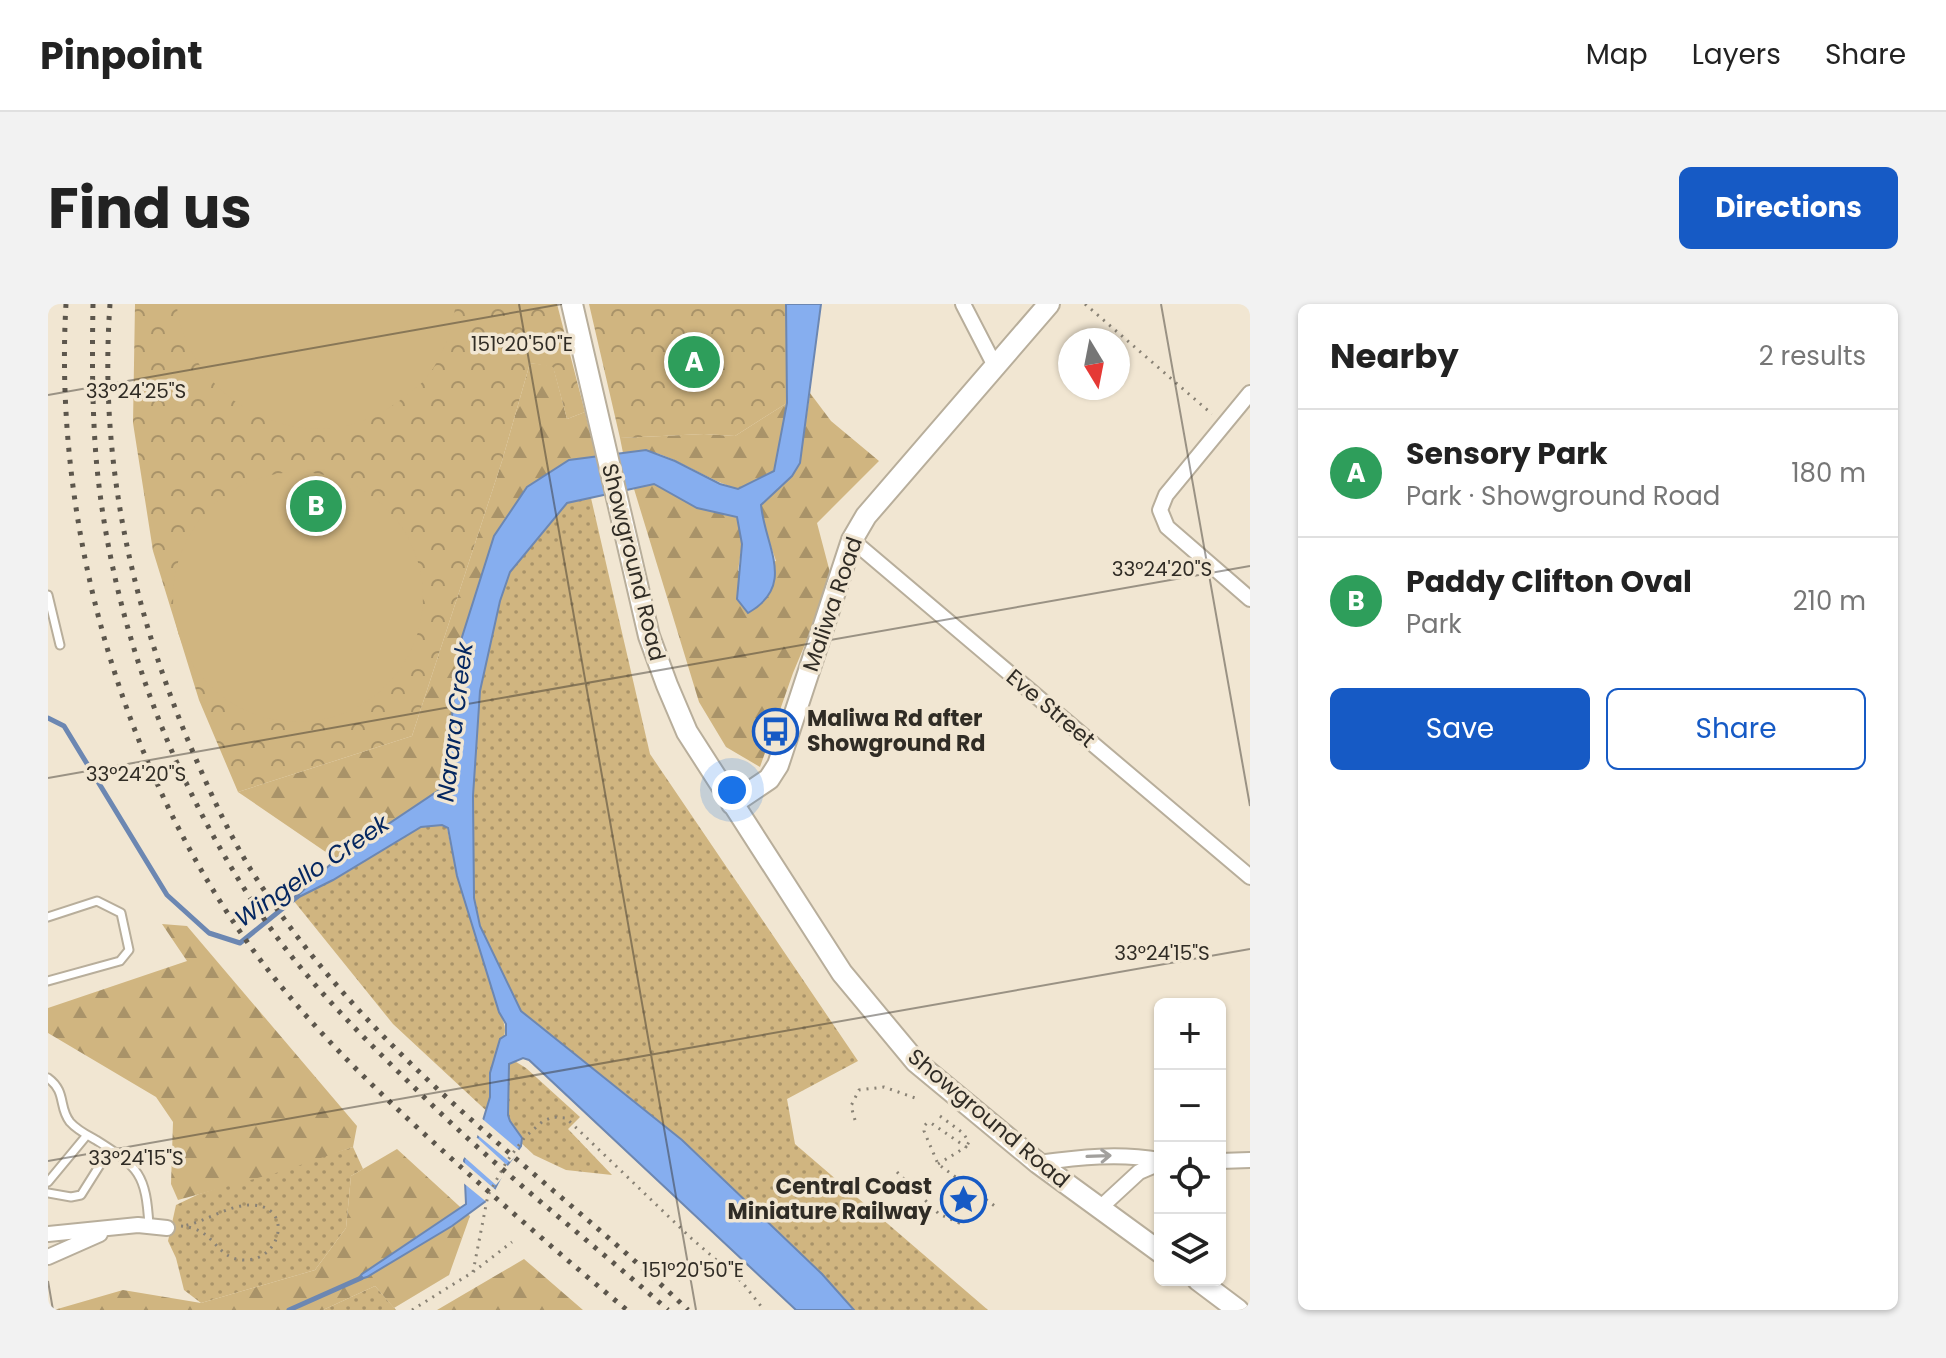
<!DOCTYPE html>
<html lang="en">
<head>
<meta charset="utf-8">
<style>
	body { margin:0; font-family:Poppins,sans-serif; background:#f2f2f2; color:#222 }
	.controls { position:absolute; right:24px; bottom:24px; display:grid; overflow:hidden; border-radius:12px; box-shadow:0 2px 6px #0004 }
	.controls button { width:72px; height:72px; display:grid; place-items:center; padding:0; border:0; border-bottom:2px solid #e0e0e0; background:#fff; color:#222; font:40px sans-serif }
	.compass { position:absolute; left:1010px; top:24px; width:72px; height:72px; border-radius:50%; background:#fff; box-shadow:0 2px 6px #0004; rotate:170deg }
	.you { position:absolute; left:684px; top:486px; width:28px; height:28px; margin:-20px; border:6px solid #fff; border-radius:50%; background:#1a73e8; box-shadow:0 0 0 12px #1a73e833 }
	.badge { display:grid; place-items:center; width:52px; height:52px; border-radius:50%; background:#165ac5; color:#fff; font-size:26px; font-weight:700 }
	.pin { position:absolute; translate:-50% -50%; border:4px solid #fff; box-shadow:0 2px 8px #0006 }
	.list { margin:0; padding:0; list-style:none }
	h2 { display:flex; justify-content:space-between; align-items:center; height:104px; margin:0; padding:0 32px; font-size:34px }
	h2 small { font-size:26px; font-weight:400; color:#767676 }
	.list li { display:grid; grid-template-columns:52px 1fr auto; gap:24px; align-items:center; box-sizing:border-box; height:128px; padding:0 32px; border-top:2px solid #e0e0e0 }
	.list b { display:block; font-size:30px; white-space:nowrap }
	.list p { margin:0; font-size:26px; white-space:nowrap; color:#767676 }
	.list em { font-size:26px; font-style:normal; color:#767676 }
	.actions { display:flex; gap:16px; padding:24px 32px }
	.actions a { flex:1; padding:18px 0; border:2px solid #165ac5; border-radius:12px; text-align:center; font-size:28px; color:#165ac5 }
	.actions .main { background:#165ac5; color:#fff }
	.icon { flex:none; width:44px; height:44px; fill:none; stroke:currentColor; stroke-width:2; stroke-linecap:round; stroke-linejoin:round }
	.map { position:relative; flex:none; width:1202px; height:1006px; overflow:hidden; border-radius:12px }
	header { display:flex; align-items:center; gap:48px; box-sizing:border-box; height:112px; padding:0 40px; background:#fff; border-bottom:2px solid #e0e0e0 }
	header strong { font-size:38px }
	nav { display:flex; gap:44px; margin-inline-start:auto; font-size:28px }
	.intro { display:flex; align-items:center; justify-content:space-between; box-sizing:border-box; height:192px; padding:0 48px }
	h1 { margin:0; font-size:56px }
	.button { padding:20px 36px; border-radius:12px; background:#165ac5; color:#fff; font-size:28px; font-weight:700 }
	main { display:flex; gap:48px; padding:0 48px }
	aside { flex:1; background:#fff; border-radius:12px; box-shadow:0 2px 6px #0004 }
	.map>svg:first-child { display:block }
	.grass { fill:url(#grass-dots) }
	.forest { fill:url(#forest-firs) }
	.park { fill:url(#park-crowns) }
	.pitch { fill:#d0b580 }
	.water { fill:#86aeef; stroke:#6c87b2; stroke-width:2 }
	.pier { fill:#f1e6d2 }
	.lines { fill:none; stroke-linecap:round; stroke-linejoin:round }
	.stream { stroke:#6c87b2; stroke-width:5 }
	.lane-casing { stroke:#b8ae9b; stroke-width:11 }
	.street-casing { stroke:#b8ae9b; stroke-width:18 }
	.secondary-casing { stroke:#b8ae9b; stroke-width:24 }
	.path { stroke:#898275; stroke-width:3; stroke-dasharray:2 6; stroke-linecap:butt }
	.lane { stroke:#fff; stroke-width:7 }
	.street { stroke:#fff; stroke-width:14 }
	.secondary { stroke:#fff; stroke-width:20 }
	.rail { stroke:#5c564c; stroke-width:5; stroke-dasharray:4 8; stroke-linecap:butt }
	.oneway { stroke:#a2a09d }
	.ticks { fill:none; stroke:#302c25; stroke-width:2; stroke-opacity:0.45 }
	.labels { text-anchor:middle; stroke-width:7; stroke-linejoin:round; paint-order:stroke }
	.street-label { font-size:22px; fill:#302c25; stroke:#f1e6d2 }
	.poi-label { font-size:22px; font-weight:bold; fill:#302c25; stroke:#f1e6d2; text-anchor:start }
	.water-label { font-size:24px; font-style:italic; fill:#052760; stroke:#f1e6d2 }
	.ticks-label { font-size:20px; text-anchor:middle; fill:#302c25; stroke:#f1e6d2; stroke-width:7; stroke-linejoin:round; paint-order:stroke }
</style>
</head>
<body>
<header>
<strong>Pinpoint</strong>
<nav><a>Map</a><a>Layers</a><a>Share</a></nav>
</header>
<div class="intro"><h1>Find us</h1><a class="button">Directions</a></div>
<main>
<div class="map">
<svg width="1202" height="1006" viewBox="0 0 1202 1006">
	<defs>
		<pattern id="grass-dots" width="8" height="8" patternUnits="userSpaceOnUse" patternTransform="scale(2)"><rect width="8" height="8" fill="#d0b580"/><path d="M2 2h.1M6 6h.1" fill="none" stroke="#a99369" stroke-width="1.8" stroke-linecap="round"/></pattern>
		<pattern id="forest-firs" width="22" height="20" patternUnits="userSpaceOnUse" patternTransform="scale(2)"><rect width="22" height="20" fill="#d0b580"/><path d="M5 1l3.5 6h-7zM16 11l3.5 6h-7z" fill="#a99369"/></pattern>
		<pattern id="park-crowns" width="20" height="18" patternUnits="userSpaceOnUse" patternTransform="scale(2)"><rect width="20" height="18" fill="#d0b580"/><path d="M2 6a3 3 0 1 1 6 0M12 15a3 3 0 1 1 6 0" fill="none" stroke="#a99369"/></pattern>
	</defs>
	<rect width="100%" height="100%" fill="#f1e6d2"/>
	<path class="grass" d="M543 194 602 450 810 757 739 795 747 840 940 1006H806L774 970 634 836 473 707 432 622 426 594 425 492 432 387 452 297 462 268 519 199Z
		M394 521 399 524 409 572 451 708C460 724 458 731 450 747L478 764 532 813 520 825 564 871 518 866 486 851 345 720 245 596 373 523Z
		M305 843 315 865 303 872 298 924 267 966 153 999 136 986 128 954 120 937 128 901 151 890Z
		M327 982 348 1006H275Z"/>
	<path class="forest" d="M482 59 505 62 519 115 537 108 548 153 521 156 414 333 397 466 391 486 288 555 190 488 364 432 454 157Z
		M762 89 783 117 831 157 769 219 784 276 745 369 712 463 678 443 651 398 586 185 606 180 649 204 689 213 694 240 690 267 728 257 715 219 713 201 744 172 752 159Z
		M739 99 726 167 690 185C659 176 633 155 601 147 593 146 584 148 575 149L572 134 656 130 687 132Z
		M114 620 139 622 309 822 305 843 235 867 130 896 123 880 125 818 108 793 0 729V704L139 657Z
		M349 845 422 912 401 971 346 1004 327 982 275 1006H6L75 986 153 999 267 966 298 924 303 872Z
		M476 955 535 1006H389Z"/>
	<path class="park" d="M87 0H509L537 108 519 115 505 63 482 59 454 157 364 432 190 488 151 396 105 247 85 119Z
		M541 0H738L739 99 687 132 656 130 572 134Z"/>
	<path class="pitch" d="M129 0H408C403 27 396 51 379 73 373 81 363 87 356 93 294 146 204 130 156 67 143 49 129 23 129 0Z
		M125 293a125 125 0 1 1 250 0a125 125 0 1 1-250 0Z"/>
	<path class="water" d="M738 0H773L752 159 744 172 713 201C717 243 749 281 700 309L689 295 694 240 689 213 649 204 606 180 519 199 462 268 452 297 432 387 425 492 426 594 432 622 473 707 634 836 774 970 806 1006H748L481 756 475 754 461 760 460 811 462 817 474 834 473 842 458 863 442 894 404 922 319 973 309 976 314 970 418 900 416 856 430 833 442 793V769L452 735 458 731V720L451 708 409 572 400 524 394 521 373 523 285 576 245 596 288 555 391 486 397 466 414 333 446 232 479 183 521 156 598 146 627 157 672 180 690 185 726 167 739 99Z"/>
	<path class="pier" d="M432 813 472 847 462 858 427 829Z
		M427 832 462 864 448 881 414 851Z
		M413 856 450 888 441 900 413 877Z"/>
	<g class="lines">
		<path class="stream" d="M0 414 16 422 119 591 161 629 192 639 250 592
			M241 1006 313 974"/>
		<defs>
			<path id="lane" d="M0 291 12 341
				M0 613 49 597 73 609 81 646 72 657 0 677
				M0 774C19 788 10 803 22 818 29 826 39 831 48 836 91 863 98 870 101 922
				M0 878 39 831
				M0 889 23 893 33 891 62 845"/>
			<path id="street" d="M915 0 947 62
				M1202 89 1118 191 1112 206 1119 223 1202 295
				M804 236 1202 573
				M1172 857 1202 856
				M990 859C1032 853 1071 849 1112 856
				M1052 904 1091 868 1112 859
				M0 930 90 921 119 924
				M0 953 52 930"/>
			<path id="secondary" d="M524 0 601 332 619 381 639 428 794 669 868 758 990 859 1112 948
				M684 500 721 475 730 461 804 236 818 212 1001 0
				M1150 976 1190 1006"/>
		</defs>
		<use href="#lane" class="lane-casing"/>
		<use href="#street" class="street-casing"/>
		<use href="#secondary" class="secondary-casing"/>
		<path class="path" d="M1037 0 1164 110
			M892 812 915 829 921 838 918 843
			M807 816 803 802 811 786 836 783 870 795
			M890 860 918 843 883 819H879L876 822V827L890 860 948 903
			M849 868 891 910 911 919 923 913 928 888
			M133 922C169 925 166 954 195 956 233 958 246 903 205 901 181 900 158 918 135 922
			M425 968 440 891 459 857 477 833 495 817 505 813 518 814 644 935 694 978 716 1006
			M364 1006 425 968 464 938"/>
		<use href="#lane" class="lane"/>
		<use href="#street" class="street"/>
		<use href="#secondary" class="secondary"/>
		<path class="rail" d="M18 0C5 221 74 466 205 646 264 727 339 797 414 864 468 912 523 960 579 1006
			M45 0C44 55 44 110 49 164 66 331 131 496 228 632 272 692 328 746 381 798 457 872 541 936 620 1006
			M62 0C51 152 82 295 139 434 158 479 178 525 203 566 242 628 289 685 340 737 434 833 543 913 640 1006"/>
	</g>
	<defs><path id="oneway-shaft" d="M-6 0H5M1.5-3L5.5 0L1.5 3" fill="none" stroke-width="1.6" stroke-linecap="round" stroke-linejoin="round" transform="scale(2)"/></defs>
	<use class="oneway" href="#oneway-shaft" transform="translate(1051 852) rotate(-2)"/>
	<path class="ticks" d="M471 0 648 1006M1113 0 1202 502M0 91 514 0M0 474 1202 262M0 857 1202 645M0 977 5 1006"/>
	<defs>
		<symbol id="bus-ring" viewBox="-11 -11 22 22"><circle r="9.5" fill="#f1e6d2" stroke="#165ac5" stroke-width="1.5"/><path d="M-5-6H5V4H4V6H2V4H-2V6H-4V4H-5ZM-3.5-4V0h7V-4ZM-3.5 1.2v1.5H-2V1.2ZM2 1.2v1.5H3.5V1.2Z" fill="#165ac5"/></symbol>
		<symbol id="sight-ring" viewBox="-11 -11 22 22"><circle r="9.5" fill="#f1e6d2" stroke="#165ac5" stroke-width="1.5"/><path d="M0-6L1.8-2.2L6-1.7L2.9 1.2L3.7 5.4L0 3.3L-3.7 5.4L-2.9 1.2L-6-1.7L-1.8-2.2Z" fill="#165ac5"/></symbol>
	</defs>
	<g fill-rule="evenodd">
		<use href="#bus-ring" x="702" y="402" width="51" height="51"/>
		<use href="#sight-ring" x="890" y="870" width="51" height="51"/>
	</g>
	<g class="labels">
		<g class="street-label">
			<text transform="translate(586 258) rotate(76)" y="8">Showground Road</text>
			<text transform="translate(784 300) rotate(-71)" y="8">Maliwa Road</text>
			<text transform="translate(1003 404) rotate(40)" y="8">Eve Street</text>
			<text transform="translate(941 814) rotate(40)" y="8">Showground Road</text>
		</g>
		<g class="poi-label">
			<text x="759" y="422">Maliwa Rd after<tspan x="759" dy="25">Showground Rd</tspan></text>
			<text x="884" y="890" text-anchor="end">Central Coast<tspan x="884" dy="25">Miniature Railway</tspan></text>
		</g>
		<g class="water-label">
			<text transform="translate(407 418) rotate(-83)" y="8">Narara Creek</text>
			<text transform="translate(264 567) rotate(-34)" y="8">Wingello Creek</text>
		</g>
	</g>
	<g class="ticks-label">
		<text x="474" y="47">151°20'50"E</text>
		<text x="88" y="94">33°24'25"S</text>
		<text x="1114" y="272">33°24'20"S</text>
		<text x="88" y="477">33°24'20"S</text>
		<text x="1114" y="656">33°24'15"S</text>
		<text x="88" y="861">33°24'15"S</text>
		<text x="645" y="973">151°20'50"E</text>
	</g>
</svg>
<div class="controls">
<button>+</button>
<button>−</button>
<button><svg class="icon" aria-label="locate" viewBox="0 0 24 24"><circle cx="12" cy="12" r="6"/><path d="M12 2v4M12 18v4M2 12h4M18 12h4"/></svg></button>
<button><svg class="icon" aria-label="layers" viewBox="0 0 24 24"><path d="M12 4l9 5-9 5-9-5zM3 14l9 5 9-5"/></svg></button>
</div>
<svg class="compass" viewBox="-18 -18 36 36"><path d="M0-13l5 13h-10z" fill="#e53935"/><path d="M0 13l5-13h-10z" fill="#767676"/></svg>
<div class="you"></div>
<div class="pin badge" style="left:646px;top:58px;background:#2e9e5b">A</div>
<div class="pin badge" style="left:268px;top:202px;background:#2e9e5b">B</div>
</div>
<aside>
<h2>Nearby<small>2 results</small></h2>
<ul class="list">
<li><span class="badge" style="background:#2e9e5b">A</span><div><b>Sensory Park</b><p>Park · Showground Road</p></div><em>180 m</em></li>
<li><span class="badge" style="background:#2e9e5b">B</span><div><b>Paddy Clifton Oval</b><p>Park</p></div><em>210 m</em></li>
</ul>
<div class="actions"><a class="main">Save</a><a>Share</a></div>
</aside>
</main>
</body>
</html>
